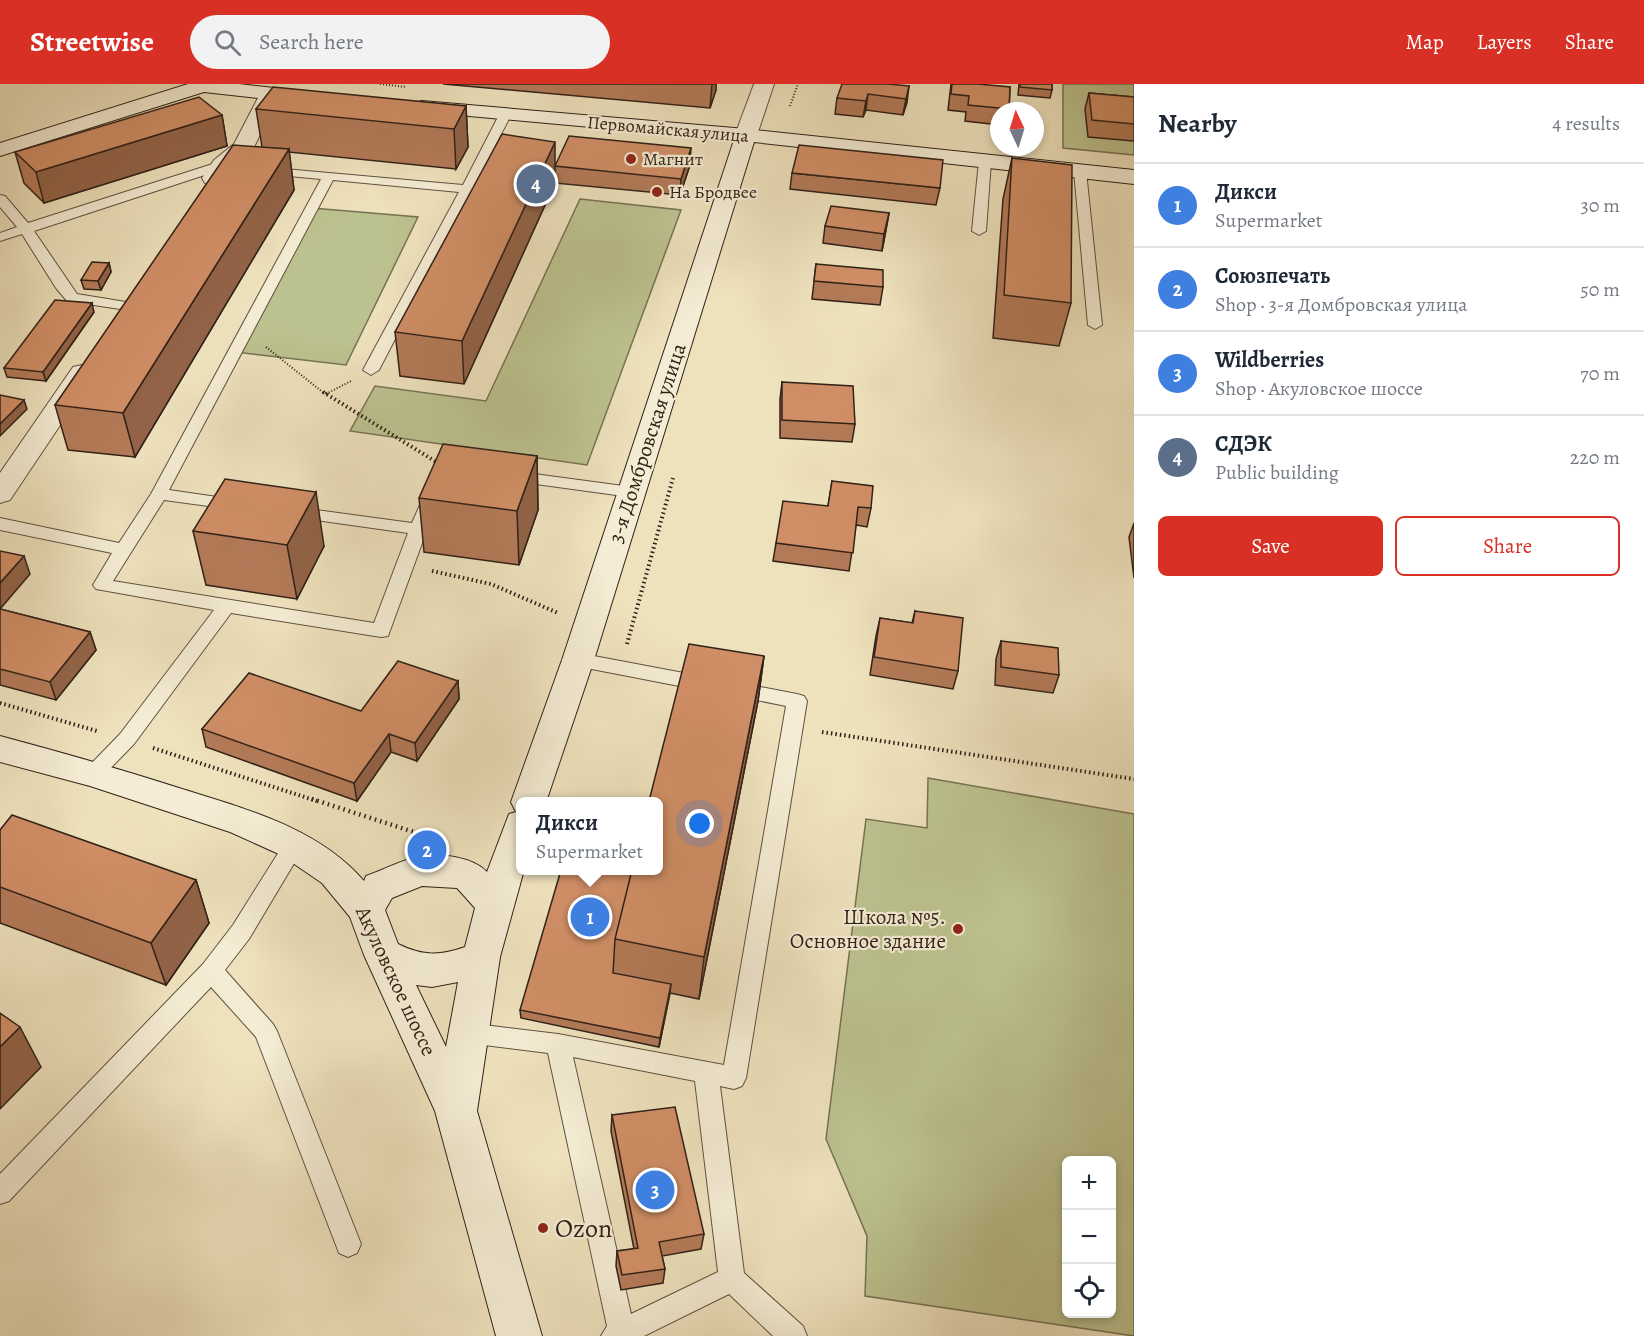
<!DOCTYPE html>
<html lang="en">
<head>
<meta charset="utf-8">
<style>
	body { margin:0; font-family:Alegreya,serif; background:#f2f2f3; color:#1f2937 }
	.controls { position:absolute; right:18px; bottom:18px; display:grid; overflow:hidden; border-radius:9px; box-shadow:0 3px 9px #0003 }
	.controls button { width:54px; height:54px; display:grid; place-items:center; padding:0; border:0; border-bottom:2px solid #e0e1e3; background:#fff; color:#1f2937; font:30px sans-serif }
	.compass { position:absolute; left:990px; top:18px; width:54px; height:54px; border-radius:50%; background:#fff; box-shadow:0 3px 9px #0003; rotate:356deg }
	.you { position:absolute; left:700px; top:740px; width:21px; height:21px; margin:-15px; border:4px solid #fff; border-radius:50%; background:#1a73e8; box-shadow:0 0 0 9px #1a73e833 }
	.badge { display:grid; place-items:center; width:39px; height:39px; border-radius:50%; background:#d93025; color:#fff; font-size:20px; font-weight:700 }
	.pin { position:absolute; translate:-50% -50%; border:3px solid #fff; box-shadow:0 2px 6px #0006 }
	.popup { position:absolute; left:516px; top:713px; width:147px; height:78px; box-sizing:border-box; display:grid; place-content:center; border-radius:9px; background:#fff; filter:drop-shadow(0 2px 4px #0005); font-size:20px; white-space:nowrap; color:#747a83 }
	.popup b { font-size:22px; color:#1f2937 }
	.popup::after { content:''; position:absolute; left:50%; top:100%; margin-left:-12px; border:12px solid transparent; border-top-color:#fff }
	.list { margin:0; padding:0; list-style:none }
	h2 { display:flex; justify-content:space-between; align-items:center; height:78px; margin:0; padding:0 24px; font-size:26px }
	h2 small { font-size:20px; font-weight:400; color:#747a83 }
	.list li { display:grid; grid-template-columns:39px 1fr auto; gap:18px; align-items:center; box-sizing:border-box; height:84px; padding:0 24px; border-top:2px solid #e0e1e3 }
	.list b { display:block; font-size:22px; white-space:nowrap }
	.list p { margin:0; font-size:20px; white-space:nowrap; color:#747a83 }
	.list em { font-size:20px; font-style:normal; color:#747a83 }
	.actions { display:flex; gap:12px; padding:18px 24px }
	.actions a { flex:1; padding:14px 0; border:2px solid #d93025; border-radius:9px; text-align:center; font-size:21px; color:#d93025 }
	.actions .main { background:#d93025; color:#fff }
	.icon { flex:none; width:33px; height:33px; fill:none; stroke:currentColor; stroke-width:2; stroke-linecap:round; stroke-linejoin:round }
	.map { position:relative; flex:none; width:1134px; height:1252px; overflow:hidden }
	header { display:flex; align-items:center; gap:36px; box-sizing:border-box; height:84px; padding:0 30px; background:#d93025; color:#fff }
	header strong { font-size:28px }
	nav { display:flex; gap:33px; margin-inline-start:auto; font-size:21px }
	.search { width:420px; height:54px; background:#f2f2f3; display:flex; align-items:center; gap:15px; box-sizing:border-box; padding:0 21px; border-radius:33px; color:#747a83; font-size:22px }
	main { display:flex }
	aside { flex:1; background:#fff }
	.map>svg:first-child { display:block }
	.green { fill:#bcc28f; stroke:#767254; stroke-width:1.5; fill-rule:evenodd }
	.lines { fill:none; stroke-linecap:round; stroke-linejoin:round }
	.lane-casing { stroke:#605141; stroke-width:2 }
	.street-casing { stroke:#605141; stroke-width:2 }
	.secondary-casing { stroke:#312118; stroke-width:2 }
	.path-far2 { stroke:#312118; stroke-width:2; stroke-dasharray:1 2; stroke-linecap:butt }
	.path-far1 { stroke:#312118; stroke-width:4; stroke-dasharray:1.5 3; stroke-linecap:butt }
	.path { stroke:#312118; stroke-width:4.5; stroke-dasharray:1.5 4; stroke-linecap:butt }
	.lane { fill:#f4ecd4; fill-rule:evenodd }
	.street { fill:#f4ecd4; fill-rule:evenodd }
	.secondary { fill:#f4ecd4; fill-rule:evenodd }
	.wall { fill:#b37a58; stroke:#312118; stroke-width:1.5 }
	.shaded-wall { fill:#926347; stroke:#312118; stroke-width:1.5 }
	.building { fill:#d08e66; stroke:#312118; stroke-width:1.5 }
	.poi-dot { fill:#8f2418; stroke:#f4ecd4; stroke-width:2 }
	.labels { text-anchor:middle; stroke-width:4.5; stroke-linejoin:round; paint-order:stroke }
	.far-street-label { font-size:18px; fill:#312118; stroke:#f4ecd4 }
	.far-poi-label { font-size:18px; fill:#312118; stroke:#f4ecd4; text-anchor:start }
	.street-label { font-size:21px; fill:#312118; stroke:#f4ecd4 }
	.poi-label { font-size:21px; fill:#312118; stroke:#f4ecd4; text-anchor:end }
	.near-poi-label { font-size:26px; fill:#312118; stroke:#f4ecd4; text-anchor:start }
</style>
</head>
<body>
<header>
<strong>Streetwise</strong>
<div class="search"><svg class="icon" aria-label="search" viewBox="0 0 24 24"><circle cx="10" cy="10" r="6"/><path d="M15 15l6 6"/></svg>Search here</div>
<nav><a>Map</a><a>Layers</a><a>Share</a></nav>
</header>
<main>
<div class="map">
<svg width="1134" height="1252" viewBox="0 0 1134 1252">
	<rect width="100%" height="100%" fill="#eee2bd"/>
	<filter id="stains"><feTurbulence type="fractalNoise" baseFrequency=".00333" numOctaves="4"/><feColorMatrix values="0 0 0 0 .2 0 0 0 0 .09 0 0 0 0 .02 0 0 0 .5 -.17"/></filter>
	<radialGradient id="worn" r=".72"><stop offset=".6" stop-color="#630" stop-opacity="0"/><stop offset="1" stop-color="#630" stop-opacity=".3"/></radialGradient>
	<path class="green" d="M1063 0H1134V71L1063 64Z
		M580 115 681 126 587 381 350 347 375 302 486 317Z
		M312 124 418 133 346 281 235 268Z
		M928 694 1134 730V1252L865 1212 867 1152 826 1055 866 735 927 744ZM1112 1076V1230H1066V1076Z"/>
	<g class="lines">
		<defs>
			<path id="lane" d="M505 27 511 31 379 286 371 291 363 286 459 108 333 96 169 406 238 416 244 417 247 421 244 425 238 426 164 416 113 497 374 539 408 449 294 433 288 432 285 428 288 424 294 423 412 439 425 409H437L439 413 388 552 381 553 231 529 134 660 100 695 93 698 86 695 83 690 86 685 120 650 214 526 96 505 93 501 112 469 0 446V434L119 459 151 410 321 95 267 90 262 89 261 86 262 83 463 101 499 31Z
				M985 73 991 77 986 147 979 151 972 147 979 77Z
				M222 77 237 79 238 82 237 85H223L34 147 77 210 132 219 134 222 132 225 127 226 67 217 56 204 22 150 0 157V149L17 143 0 123V111L5 112 28 139Z
				M1080 83 1086 87 1102 241 1095 245 1088 241 1074 87Z
				M512 387 631 403 637 404 639 408 637 412 631 413 506 396 504 392 506 388Z
				M578 569 705 593 712 595 715 600 712 605 705 607 571 581 569 576 571 571Z
				M734 598 797 610 804 612 807 617 746 994 742 1002 734 1005 720 1002 744 1189 803 1242 807 1252H773L729 1210 644 1252H601L607 1242 548 969 468 959 460 956 456 949 460 942 468 939 558 950 724 981 786 622 727 610 724 605 727 600ZM573 973 695 997 718 1188 631 1230Z
				M294 753 301 755 305 761 249 855 225 886 273 940 277 947 361 1160 357 1169 348 1173 339 1169 256 953 211 903 9 1117 0 1120V1090L203 880 233 841 287 755Z"/>
			<path id="street" d="M754 0H774L757 51 753 55 746 57 739 55 735 51Z
				M270 4 277 6 280 10 254 63 230 86 221 99 213 101 205 99 202 94 214 76 234 60 260 10 263 6Z
				M82 281 91 283 95 289 10 416 0 419V389L73 283Z"/>
			<path id="secondary" d="M188 0H239L311 8 318 10 321 14 318 18 311 20 204 8 0 72V59Z
				M422 17 746 45 1134 86V100L754 58 594 576 546 718H521V786H524L500 873 477 1027 542 1252H496L435 1027 364 871 350 833 322 799 281 771 230 748 90 702 0 678V652C60 668 120 685 179 704 245 725 317 743 364 797L366 792C383 786 402 776 420 772 440 769 473 773 487 788L509 730 516 728 511 718 562 576 734 56 415 27 412 23 415 19ZM422 802 457 804 475 824 465 863C440 872 422 872 398 860L385 826 392 814ZM458 898 446 963 416 901 432 903Z"/>
		</defs>
		<use href="#lane" class="lane-casing"/>
		<use href="#street" class="street-casing"/>
		<use href="#secondary" class="secondary-casing"/>
		<path class="path-far2" d="M380 0 406 3
			M790 22 798 0
			M266 263 325 310
			M326 310 351 297"/>
		<path class="path-far1" d="M323 308 438 379
			M326 310 329 308
			M432 487 491 500 558 529
			M627 560 673 394
			M0 619 97 647
			M822 648 1134 695
			M153 664 317 717"/>
		<path class="path" d="M312 715 423 751"/>
		<use href="#lane" class="lane"/>
		<use href="#street" class="street"/>
		<use href="#secondary" class="secondary"/>
	</g>
	<path class="wall" d="M443 0H716V6L710 24Z
		M951 0 1010 3 1009 27H999V41L965 37 966 28 948 26Z
		M1019 0H1052V6L1050 14 1018 11Z
		M909 2 903 31 866 26 863 33 835 30 837 14Z
		M1089 9 1134 13V57L1088 53 1085 25Z
		M466 22 468 63 456 85 289 68 294 106 135 373 68 366 55 321 262 63 256 25Z
		M222 31 227 62 44 119 24 99 15 68Z
		M1012 74 1071 219 1059 262 993 254 1003 115Z
		M690 81 680 111 555 99 464 300 400 292 395 248 555 82Z
		M792 89 940 104 936 121 790 105Z
		M889 129 882 167 823 159 825 142Z
		M109 179 111 188 101 206 84 205 81 196Z
		M816 180 883 203 880 221 812 215Z
		M94 228 46 297 7 293 4 284Z
		M782 298 855 340 852 358 780 354V315Z
		M537 372 538 426 519 481 424 468 419 414Z
		M832 397 871 424 867 443 856 441 849 487 773 477 776 459 828 422Z
		M1134 439V494L1129 453Z
		M193 447 324 462 297 515 206 501Z
		M0 525 90 548 96 566 56 616 0 601Z
		M915 527 958 587 953 605 870 591 876 552 880 534 912 539Z
		M1001 557 1059 591 1053 609 995 601 996 575Z
		M764 572 758 617 699 915 670 909 659 963 521 934 520 926 659 786Z
		M458 597 459 615 417 677 391 668 357 717 206 663 202 645 361 627Z
		M0 746 196 796 209 839 166 901 0 839Z
		M612 1031 704 1150 701 1165 662 1172 665 1185 663 1199 621 1206 616 1182 617 1167 634 1165 611 1047Z"/>
	<path class="shaded-wall" d="M712 0H716V6L710 24Z
		M909 2 907 19 903 31 906 15Z
		M868 10 866 26 863 33 866 17Z
		M466 22 468 63 456 85 454 45Z
		M222 31 227 62 44 119 36 88Z
		M555 58V99L464 300 462 257Z
		M691 64 690 81 680 111 681 95Z
		M289 65 294 106 135 373 123 329Z
		M889 129 886 146 882 167 884 150Z
		M109 179 111 188 101 206 98 197Z
		M92 219 94 228 46 297 43 288Z
		M24 316 27 325 0 352V340Z
		M537 372 538 426 519 481 517 427Z
		M316 408 324 462 297 515 287 461Z
		M24 472 30 490 0 525V499Z
		M90 548 96 566 56 616 50 598Z
		M764 572 758 617 699 915 704 873Z
		M458 597 459 615 417 677 415 659Z
		M389 650 391 668 357 717 354 699Z
		M196 796 209 839 166 901 151 859Z
		M671 900 670 909 659 963 660 954Z
		M20 943 41 983 0 1025V963Z"/>
	<path class="building" d="M842 0H888L909 2 906 15 868 10 866 17 837 14Z
		M952 0H978L1010 3 1009 25 968 21 969 12 951 10Z
		M1020 0H1052V6L1020 3Z
		M273 3 466 22 454 45 256 25Z
		M1089 9 1134 13V40L1092 36Z
		M199 13 222 31 36 88 15 68Z
		M502 50 555 58 462 257 395 248Z
		M569 52 691 64 681 95 555 82Z
		M233 61 289 65 123 329 55 321Z
		M799 61 943 76 940 104 792 89Z
		M1012 74 1072 81 1071 219 1004 211Z
		M831 122 889 129 884 150 825 142Z
		M92 178 109 179 98 197 81 196Z
		M816 180 883 186V203L814 197Z
		M55 216 92 219 43 288 4 284Z
		M782 298 853 302 855 340 782 336Z
		M0 311 24 316 0 340Z
		M443 360 537 372 517 427 419 414Z
		M225 395 316 408 287 461 193 447Z
		M832 397 873 402 871 424 858 423 853 469 776 459 783 417 828 422Z
		M0 467 24 472 0 499Z
		M0 525 90 548 50 598 0 585Z
		M915 527 963 534 958 587 874 573 880 534 913 539Z
		M1001 557 1058 564 1059 591 1001 583Z
		M689 560 764 572 704 873 615 855 632 786H659V717H649Z
		M398 577 458 597 415 659 389 650 354 699 202 645 249 589 361 627Z
		M12 731 196 796 151 859 0 803V746Z
		M561 786H632L615 855 613 889 671 900 660 954 520 926Z
		M0 929 20 943 0 963Z
		M675 1023 704 1150 659 1158 665 1185 622 1191 617 1167 638 1164 612 1031Z"/>
	<g class="poi-dot">
		<circle cx="631" cy="75" r="6"/>
		<circle cx="657" cy="108" r="6"/>
		<circle cx="958" cy="845" r="6"/>
		<circle cx="543" cy="1144" r="6"/>
	</g>
	<g class="labels">
		<g class="far-street-label">
			<text transform="translate(668 45) rotate(5)" y="6">Первомайская улица</text>
		</g>
		<g class="far-poi-label">
			<text x="643" y="81">Магнит</text>
			<text x="669" y="114">На Бродвее</text>
		</g>
		<g class="street-label">
			<text transform="translate(647 359) rotate(-72)" y="7">3-я Домбровская улица</text>
			<text transform="translate(396 897) rotate(65)" y="7">Акуловское шоссе</text>
		</g>
		<g class="poi-label">
			<text x="946" y="840">Школа №5.<tspan x="946" dy="24">Основное здание</tspan></text>
		</g>
		<g class="near-poi-label">
			<text x="555" y="1153">Ozon</text>
		</g>
	</g>
	<rect width="100%" height="100%" filter="url(#stains)"/>
	<rect width="100%" height="100%" fill="url(#worn)"/>
</svg>
<div class="controls">
<button>+</button>
<button>−</button>
<button><svg class="icon" aria-label="locate" viewBox="0 0 24 24"><circle cx="12" cy="12" r="6"/><path d="M12 2v4M12 18v4M2 12h4M18 12h4"/></svg></button>
</div>
<svg class="compass" viewBox="-18 -18 36 36"><path d="M0-13l5 13h-10z" fill="#e53935"/><path d="M0 13l5-13h-10z" fill="#747a83"/></svg>
<div class="you"></div>
<div class="pin badge" style="left:590px;top:833px;background:#3f7fe0">1</div>
<div class="popup"><b>Дикси</b>Supermarket</div>
<div class="pin badge" style="left:427px;top:766px;background:#3f7fe0">2</div>
<div class="pin badge" style="left:655px;top:1106px;background:#3f7fe0">3</div>
<div class="pin badge" style="left:536px;top:100px;background:#5c6f8a">4</div>
</div>
<aside>
<h2>Nearby<small>4 results</small></h2>
<ul class="list">
<li><span class="badge" style="background:#3f7fe0">1</span><div><b>Дикси</b><p>Supermarket</p></div><em>30 m</em></li>
<li><span class="badge" style="background:#3f7fe0">2</span><div><b>Союзпечать</b><p>Shop · 3-я Домбровская улица</p></div><em>50 m</em></li>
<li><span class="badge" style="background:#3f7fe0">3</span><div><b>Wildberries</b><p>Shop · Акуловское шоссе</p></div><em>70 m</em></li>
<li><span class="badge" style="background:#5c6f8a">4</span><div><b>СДЭК</b><p>Public building</p></div><em>220 m</em></li>
</ul>
<div class="actions"><a class="main">Save</a><a>Share</a></div>
</aside>
</main>
</body>
</html>
